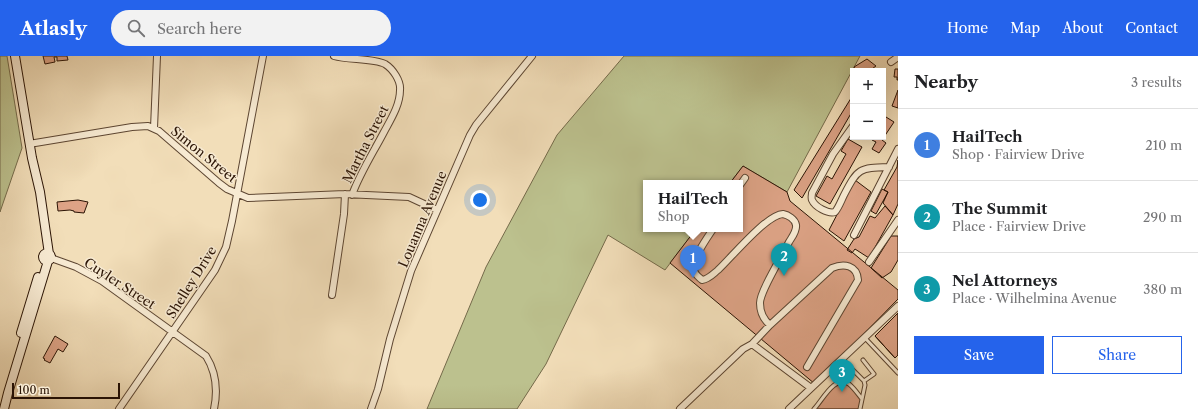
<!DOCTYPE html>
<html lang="en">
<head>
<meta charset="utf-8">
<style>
	body { margin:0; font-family:"Libre Caslon Text",serif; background:#f2f2f2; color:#202124 }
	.controls { position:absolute; right:12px; top:12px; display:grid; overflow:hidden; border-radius:0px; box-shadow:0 4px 16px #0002 }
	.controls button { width:36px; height:36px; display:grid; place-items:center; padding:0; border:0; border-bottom:1px solid #e0e0e0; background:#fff; color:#202124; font:20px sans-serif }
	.scale { position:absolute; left:12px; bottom:10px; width:108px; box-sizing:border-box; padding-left:4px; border:2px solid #2b1405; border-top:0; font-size:11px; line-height:14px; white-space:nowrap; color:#2b1405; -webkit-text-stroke:3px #f7ead2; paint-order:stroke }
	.you { position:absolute; left:480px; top:144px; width:14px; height:14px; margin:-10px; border:3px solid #fff; border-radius:50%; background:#1a73e8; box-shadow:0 0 0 6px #1a73e833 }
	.badge { display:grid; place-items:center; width:26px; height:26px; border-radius:50%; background:#2563eb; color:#fff; font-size:13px; font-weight:700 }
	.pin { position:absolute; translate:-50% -33px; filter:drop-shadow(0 1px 2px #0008) }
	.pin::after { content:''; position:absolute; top:21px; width:14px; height:12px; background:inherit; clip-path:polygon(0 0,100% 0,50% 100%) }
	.popup { position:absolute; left:643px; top:124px; width:100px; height:52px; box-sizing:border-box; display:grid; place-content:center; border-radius:0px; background:#fff; filter:drop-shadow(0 1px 3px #0005); font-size:13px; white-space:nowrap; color:#757577 }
	.popup b { font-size:15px; color:#202124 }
	.popup::after { content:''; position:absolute; left:50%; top:100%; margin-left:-8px; border:8px solid transparent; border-top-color:#fff }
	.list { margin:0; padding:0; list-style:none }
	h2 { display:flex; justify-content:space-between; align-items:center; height:52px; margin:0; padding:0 16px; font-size:17px }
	h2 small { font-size:13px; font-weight:400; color:#757577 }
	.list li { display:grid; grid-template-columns:26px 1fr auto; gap:12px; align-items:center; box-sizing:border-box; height:72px; padding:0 16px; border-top:1px solid #e0e0e0 }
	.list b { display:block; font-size:15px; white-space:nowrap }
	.list p { margin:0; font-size:13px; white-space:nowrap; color:#757577 }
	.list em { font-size:13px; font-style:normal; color:#757577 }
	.actions { display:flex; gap:8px; padding:12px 16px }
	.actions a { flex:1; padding:9px 0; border:1px solid #2563eb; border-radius:0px; text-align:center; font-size:14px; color:#2563eb }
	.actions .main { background:#2563eb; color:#fff }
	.icon { flex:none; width:22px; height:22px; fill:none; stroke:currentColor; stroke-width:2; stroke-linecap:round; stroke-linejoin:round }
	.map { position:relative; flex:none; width:898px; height:353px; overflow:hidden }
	header { display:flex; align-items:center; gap:24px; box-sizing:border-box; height:56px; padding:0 20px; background:#2563eb; color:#fff }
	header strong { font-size:19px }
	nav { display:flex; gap:22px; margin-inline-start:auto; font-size:14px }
	.search { width:280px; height:36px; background:#f2f2f2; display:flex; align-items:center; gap:10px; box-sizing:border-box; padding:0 14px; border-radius:22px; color:#757577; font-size:15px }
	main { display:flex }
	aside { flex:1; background:#fff }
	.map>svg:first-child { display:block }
	.green { fill:#bcc18e; stroke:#746a4a }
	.building { fill:#dda386; stroke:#2b1405 }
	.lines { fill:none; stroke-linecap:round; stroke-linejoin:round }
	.lane-casing { stroke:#5d4632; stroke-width:5 }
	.street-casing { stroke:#5d4632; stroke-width:8 }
	.secondary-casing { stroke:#2b1405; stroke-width:10 }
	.lane { stroke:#f7ead2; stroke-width:3 }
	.street { stroke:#f7ead2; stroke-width:6 }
	.secondary { stroke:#f7ead2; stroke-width:8 }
	.labels { text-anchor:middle; stroke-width:3; stroke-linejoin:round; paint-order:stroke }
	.street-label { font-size:13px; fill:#2b1405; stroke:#f7ead2 }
</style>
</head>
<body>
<header>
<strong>Atlasly</strong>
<div class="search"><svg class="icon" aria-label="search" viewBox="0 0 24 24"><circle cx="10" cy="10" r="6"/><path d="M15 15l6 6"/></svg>Search here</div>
<nav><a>Home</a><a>Map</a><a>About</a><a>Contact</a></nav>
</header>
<main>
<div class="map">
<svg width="898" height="353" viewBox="0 0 898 353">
	<rect width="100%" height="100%" fill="#f2deb9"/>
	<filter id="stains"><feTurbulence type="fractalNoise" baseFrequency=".005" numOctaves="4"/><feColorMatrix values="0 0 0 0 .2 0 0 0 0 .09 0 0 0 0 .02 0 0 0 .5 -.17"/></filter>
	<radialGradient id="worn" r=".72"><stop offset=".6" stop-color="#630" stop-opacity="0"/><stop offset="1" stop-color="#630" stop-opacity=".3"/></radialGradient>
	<path class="green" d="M0 0H7L22 92 0 156Z
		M624 0H860L787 136 743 110 730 127H646V173H696L665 214 608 179 546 308 517 353H427L486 211 557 79Z"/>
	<path class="building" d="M43 0H67L68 4 57 5V1H54L55 6 45 8Z
		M867 3 876 10 869 15H856L854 11Z
		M895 13H898V24H897V21H894Z
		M898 34V52L892 50Z
		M853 39V54L802 142 794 134Z
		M886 61 894 66 882 84 886 87 879 97 872 93 876 86 872 84 874 81H883V66Z
		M848 83 862 91 830 148 816 140 827 120 832 123 846 98 841 95Z
		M898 104V148L893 159 883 147 888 136 884 134 897 111Z
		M743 110 787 136 790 145 898 234V243L815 328 670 207 696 173H740V127H730Z
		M855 124 871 136 844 185 829 174Z
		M882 133 888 136 876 158 871 155Z
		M78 144 88 146 84 157 74 156V155L70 154 58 155 57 146Z
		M885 150 893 159 869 202 855 193 852 197 847 194 854 183 859 181 870 160 875 162Z
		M891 180H898V204L891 216 882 222 871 212Z
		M898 257V299L895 302 875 280Z
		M898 257V299L895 302 875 280Z
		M55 280 68 288 63 296 58 293 50 307 44 304 45 303 43 302Z
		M839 326 849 328 862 343 859 353H816L834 328Z"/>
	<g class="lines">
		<defs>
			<path id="lane" d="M865 282 898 317
				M842 303 864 325 865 329 860 353
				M863 304 874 318 864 325
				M814 353C822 345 835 318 849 328 854 332 858 338 862 343"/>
			<path id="street" d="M334 0C348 4 374 2 385 8 393 13 401 25 400 34 400 49 391 63 384 76 373 97 360 117 352 139
				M891 6 898 1
				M853 70 833 98 812 137C812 139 811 142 812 144 815 151 828 158 835 156 839 151 841 145 844 139 858 112 859 112 889 111
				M154 72 157 0
				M29 88 132 71 148 70 159 75 219 127 227 133 248 142 345 138 409 141 437 154
				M740 129 745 122
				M713 173C707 182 691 204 694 214 695 219 699 221 702 224 709 223 713 218 718 214 732 201 766 159 783 158 788 159 795 163 796 169 797 175 792 181 789 186 783 199 760 235 760 247 760 256 763 263 770 269
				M854 179 898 93
				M51 202 76 211 102 225 206 300C216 316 218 334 214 353
				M869 206 898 164
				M332 239 344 158 345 138
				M752 288 770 269 832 212C844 207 857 209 858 224L807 311
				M119 353 215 214 226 191 232 165 263 0
				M371 353 378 333 390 283 411 215 470 79 476 69 532 0
				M680 353 743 293 752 288 811 332
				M789 353 898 250"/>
			<path id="secondary" d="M15 0 32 102 40 136 49 198
				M43 201a4 4 0 1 1 8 0a4 4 0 1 1-8 0Z
				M21 277 38 221
				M4 353 8 337 48 205"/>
		</defs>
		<use href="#lane" class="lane-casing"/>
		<use href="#street" class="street-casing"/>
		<use href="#secondary" class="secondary-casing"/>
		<use href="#lane" class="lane"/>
		<use href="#street" class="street"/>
		<use href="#secondary" class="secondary"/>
	</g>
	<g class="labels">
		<g class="street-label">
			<text transform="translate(365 88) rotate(-63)" y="5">Martha Street</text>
			<text transform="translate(204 98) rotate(39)" y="5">Simon Street</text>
			<text transform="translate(422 163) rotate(-67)" y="5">Louanna Avenue</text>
			<text transform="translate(191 226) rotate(-58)" y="5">Shelley Drive</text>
			<text transform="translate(120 227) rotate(33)" y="5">Cuyler Street</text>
		</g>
	</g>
	<rect width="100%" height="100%" filter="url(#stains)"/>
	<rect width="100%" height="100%" fill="url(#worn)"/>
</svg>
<div class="controls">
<button>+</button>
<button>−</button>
</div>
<div class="scale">100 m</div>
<div class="you"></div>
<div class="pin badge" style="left:693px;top:222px;background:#3f7fe0">1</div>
<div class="popup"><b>HailTech</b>Shop</div>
<div class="pin badge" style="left:784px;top:220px;background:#0f9aa8">2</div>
<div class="pin badge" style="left:842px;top:336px;background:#0f9aa8">3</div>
</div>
<aside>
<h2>Nearby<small>3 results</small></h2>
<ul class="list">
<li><span class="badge" style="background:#3f7fe0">1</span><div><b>HailTech</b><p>Shop · Fairview Drive</p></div><em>210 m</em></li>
<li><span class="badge" style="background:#0f9aa8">2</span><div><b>The Summit</b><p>Place · Fairview Drive</p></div><em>290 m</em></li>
<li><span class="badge" style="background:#0f9aa8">3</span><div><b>Nel Attorneys</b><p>Place · Wilhelmina Avenue</p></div><em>380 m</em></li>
</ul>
<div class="actions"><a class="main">Save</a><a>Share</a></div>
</aside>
</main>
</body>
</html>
